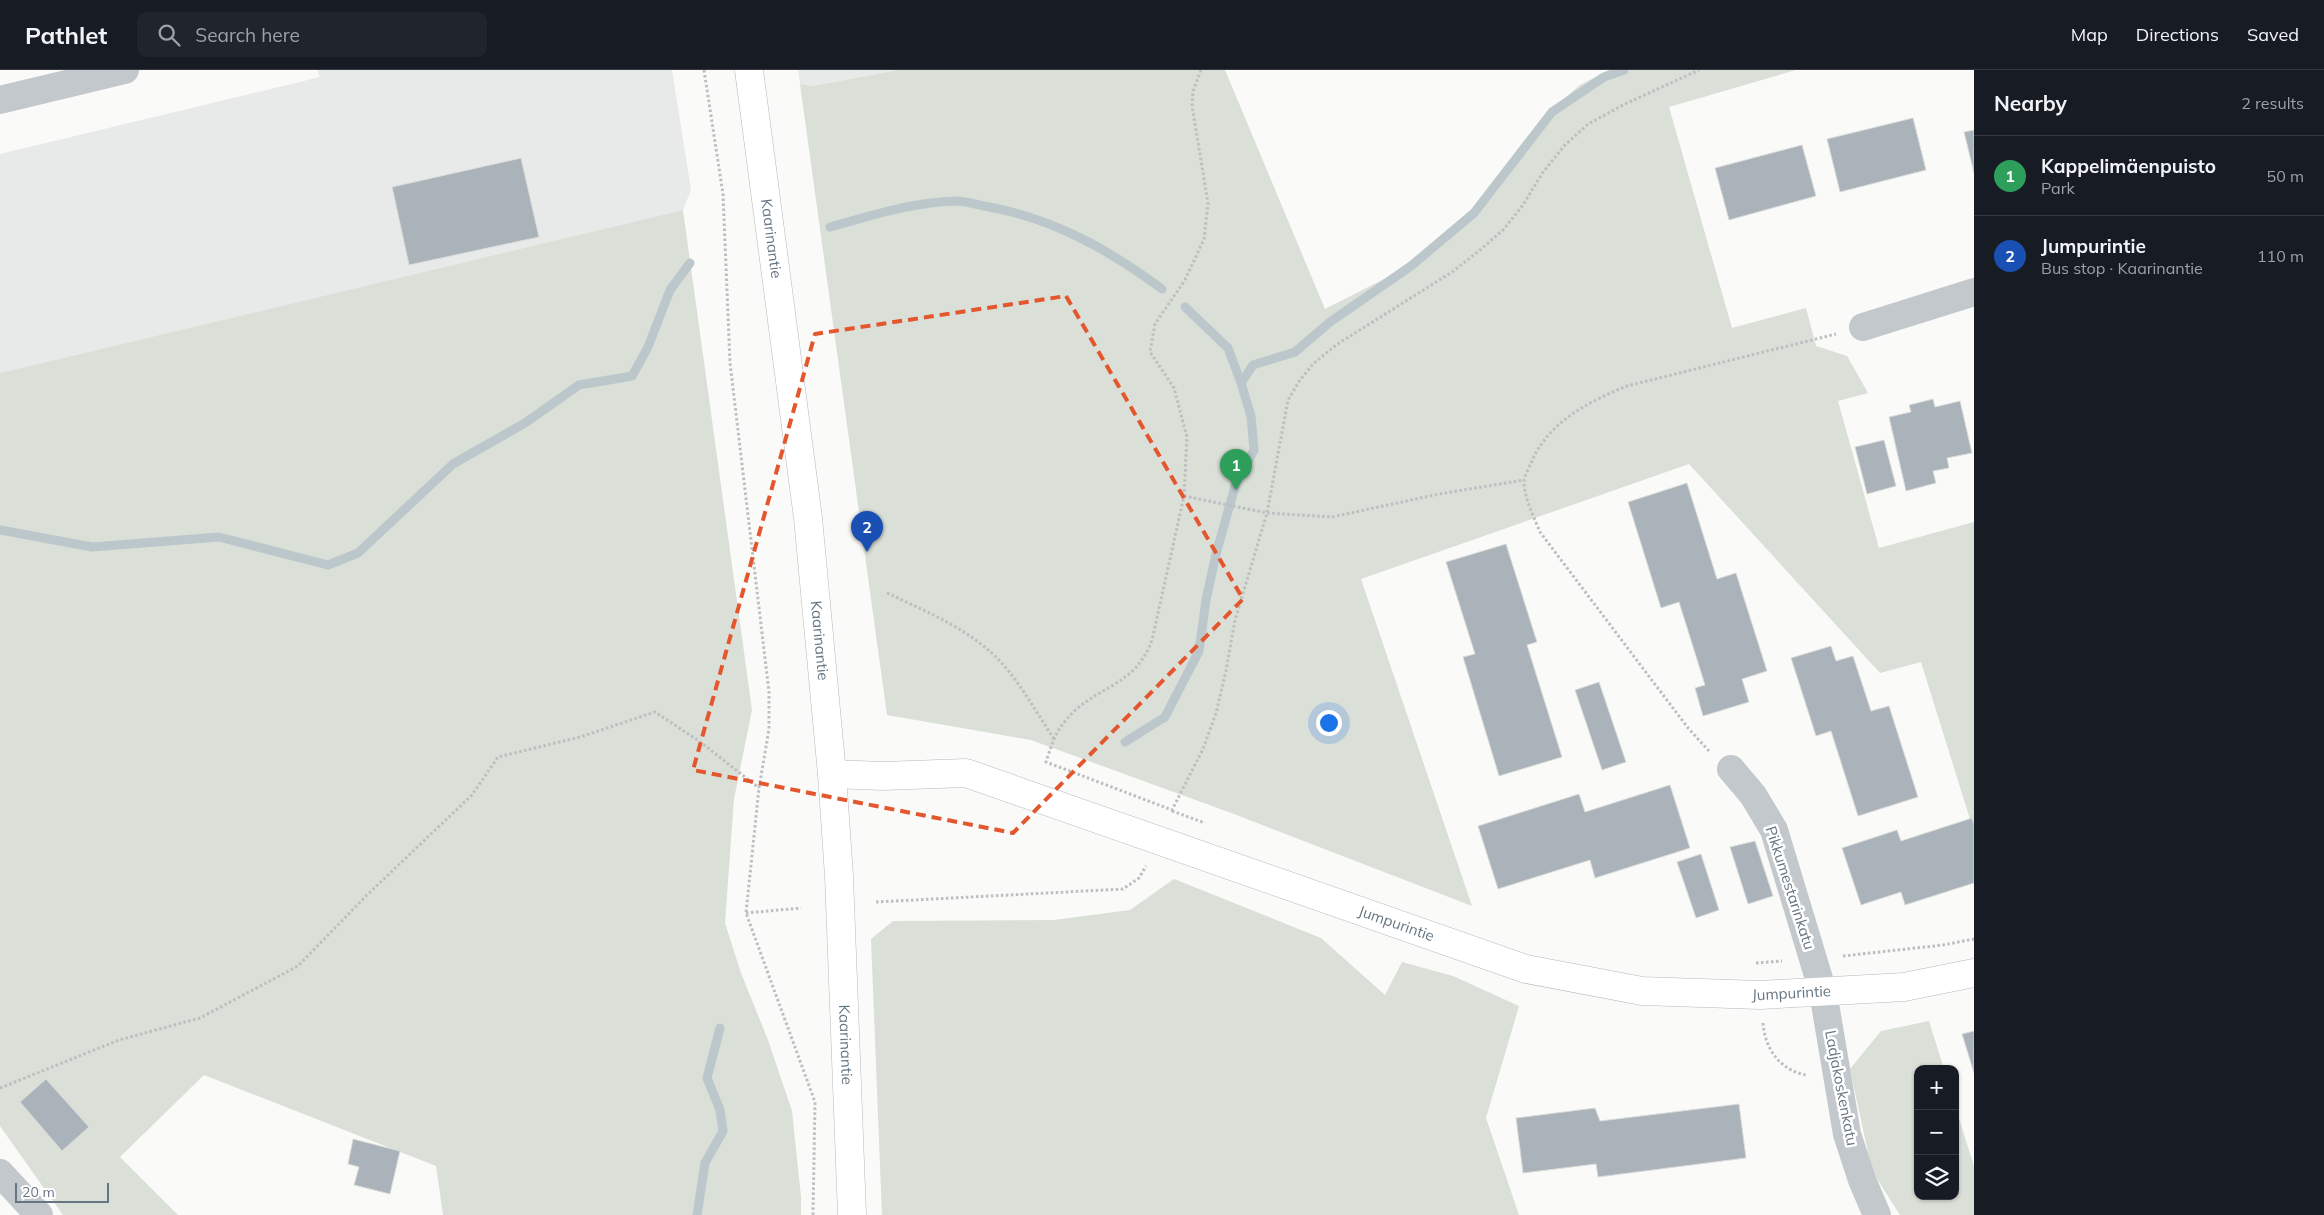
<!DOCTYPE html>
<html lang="en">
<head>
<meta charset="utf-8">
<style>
	body { margin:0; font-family:Mulish,sans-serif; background:#20242c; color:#f1f3f6 }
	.controls { position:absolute; right:15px; bottom:15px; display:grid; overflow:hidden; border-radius:10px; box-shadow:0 1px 4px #0004 }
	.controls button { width:45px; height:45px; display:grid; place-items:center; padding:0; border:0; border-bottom:1px solid #363941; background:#171b24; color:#f1f3f6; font:25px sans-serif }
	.scale { position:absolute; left:15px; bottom:12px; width:94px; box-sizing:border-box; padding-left:5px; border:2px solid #657683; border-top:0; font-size:14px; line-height:18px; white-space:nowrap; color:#657683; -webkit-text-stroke:4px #fff; paint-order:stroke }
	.you { position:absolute; left:1328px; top:652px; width:18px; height:18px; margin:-12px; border:4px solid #fff; border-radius:50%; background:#1a73e8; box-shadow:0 0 0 8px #1a73e833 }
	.badge { display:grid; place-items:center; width:32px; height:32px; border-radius:50%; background:#7c3aed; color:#fff; font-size:16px; font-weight:700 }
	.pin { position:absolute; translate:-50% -41px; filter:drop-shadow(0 1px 2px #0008) }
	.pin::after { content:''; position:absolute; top:26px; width:18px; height:15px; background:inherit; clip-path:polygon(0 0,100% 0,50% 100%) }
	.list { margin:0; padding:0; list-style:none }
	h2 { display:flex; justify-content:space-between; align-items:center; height:65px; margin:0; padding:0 20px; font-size:21px }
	h2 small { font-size:16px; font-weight:400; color:#9ea1a6 }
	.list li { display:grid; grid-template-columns:32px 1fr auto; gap:15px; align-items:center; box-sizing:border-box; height:80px; padding:0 20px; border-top:1px solid #363941 }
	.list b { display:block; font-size:19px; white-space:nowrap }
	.list p { margin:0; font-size:16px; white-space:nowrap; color:#9ea1a6 }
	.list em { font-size:16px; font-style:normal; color:#9ea1a6 }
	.icon { flex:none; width:28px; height:28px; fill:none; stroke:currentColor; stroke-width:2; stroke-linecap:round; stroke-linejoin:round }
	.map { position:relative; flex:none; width:1974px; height:1145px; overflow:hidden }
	header { display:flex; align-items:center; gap:30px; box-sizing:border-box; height:70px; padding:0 25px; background:#171b24; border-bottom:1px solid #363941 }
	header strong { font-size:24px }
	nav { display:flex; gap:28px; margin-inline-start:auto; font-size:18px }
	.search { width:350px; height:45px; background:#20242c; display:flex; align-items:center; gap:12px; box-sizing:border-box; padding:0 18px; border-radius:10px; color:#9ea1a6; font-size:19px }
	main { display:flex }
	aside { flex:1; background:#171b24 }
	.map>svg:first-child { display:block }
	.built { fill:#e8e9e9 }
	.green { fill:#dadfd7 }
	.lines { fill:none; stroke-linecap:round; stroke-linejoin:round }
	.stream { stroke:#bbc7cb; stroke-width:9 }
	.building { fill:#aab3b9; stroke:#dcdcda }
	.secondary-casing { stroke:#b3babf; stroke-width:29 }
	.path { stroke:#bbbfc2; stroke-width:3; stroke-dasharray:2.5 2.5; stroke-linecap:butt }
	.street { stroke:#c3c8cc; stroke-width:28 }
	.secondary { stroke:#fff; stroke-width:28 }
	.marked { fill:none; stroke:#e4572e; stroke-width:4; stroke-dasharray:10 6; stroke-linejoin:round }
	.labels { text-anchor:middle; stroke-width:5; stroke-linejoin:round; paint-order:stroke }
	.street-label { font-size:15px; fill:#657683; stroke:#fff }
</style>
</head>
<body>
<header>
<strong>Pathlet</strong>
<div class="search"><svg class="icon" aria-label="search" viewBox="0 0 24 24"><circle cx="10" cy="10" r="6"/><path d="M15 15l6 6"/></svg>Search here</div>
<nav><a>Map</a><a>Directions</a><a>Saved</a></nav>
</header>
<main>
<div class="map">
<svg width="1974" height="1145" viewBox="0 0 1974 1145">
	<rect width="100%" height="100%" fill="#fafaf8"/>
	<path class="built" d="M317 0H672L691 120 683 140 0 303V84L320 7Z
		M798 0H898L811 16 800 14Z"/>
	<path class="green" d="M898 0H1225L1325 239 1386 208 1422 183 1475 136 1542 48 1580 15 1609 0H1796L1669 37 1732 258 1806 238 1816 276 1847 286 1868 323 1838 331 1879 478 1974 452V762L1921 592 1880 603 1689 394 1361 509 1472 836 1234 744 1031 670 887 645 800 14 812 16Z
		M683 140 752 640 734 729 725 853 741 903 768 970 792 1041 801 1127V1145H443L436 1096 204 1005 120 1087 178 1145H63L0 1056V303Z
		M1174 809 1321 868 1385 925 1402 892 1453 906 1519 936 1486 1048 1519 1145H882L871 869 893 851 1054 850 1130 840Z
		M1929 951 1944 999H1918V1126H1955V1036L1974 1096V1145H1900L1872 1101 1850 999 1881 961Z"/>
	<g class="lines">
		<path class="stream" d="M830 157C871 146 912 132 956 131 966 131 978 135 989 137 1055 149 1109 180 1162 219
			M1185 237 1228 278 1241 313
			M0 460 92 477 219 467 328 495 358 483 453 394 525 353 579 315 632 306 648 277 670 220 690 193
			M1125 672 1165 647 1199 581 1206 530 1216 484 1236 413 1254 380 1251 346 1241 313 1253 295 1295 282 1330 252 1411 196 1474 143 1552 42 1604 7 1624 0
			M697 1145 705 1093 723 1061 720 1040 707 1008 720 958"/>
	</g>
	<path class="building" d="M1913 48 1926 100 1840 122 1827 69Z
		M1974 60V103L1964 62Z
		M1802 75 1816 126 1729 150 1715 98Z
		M521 88 539 167 409 195 392 117Z
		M1933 329 1935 337 1960 331 1972 383 1947 388 1949 398 1933 401 1936 413 1906 421 1889 347 1911 342 1909 335Z
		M1884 370 1896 416 1867 424 1855 377Z
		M1687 413 1717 509 1736 503 1767 601 1742 609 1749 632 1703 646 1695 618 1705 615 1679 532 1661 538 1628 432Z
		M1506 474 1537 572 1527 575 1562 687 1499 706 1463 587 1475 584 1446 492Z
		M1831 576 1836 591 1853 586 1871 641 1889 636 1918 727 1858 746 1831 661 1816 666 1791 588Z
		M1599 612 1626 692 1602 700 1575 620Z
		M1670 715 1690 778 1595 808 1590 790 1498 819 1478 756 1579 724 1585 742Z
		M1972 748 1974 754V813L1905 835 1901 822 1861 835 1842 778 1897 760 1901 771Z
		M1755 771 1773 826 1748 834 1730 777Z
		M1701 784 1719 840 1696 848 1677 792Z
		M1974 961V1003L1962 964Z
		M46 1009 89 1057 62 1081 20 1032Z
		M1739 1034 1746 1088 1598 1107 1596 1094 1523 1103 1516 1048 1595 1038 1600 1051Z
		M353 1069 400 1081 390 1124 354 1115 359 1097 348 1094Z"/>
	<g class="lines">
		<defs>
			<g id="secondary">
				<path id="s1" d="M749 0 808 448 832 704 839 806 852 1145"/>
				<path id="s2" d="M832 704 883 706 966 703 1526 899 1642 921 1760 925 1904 917 1974 903"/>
			</g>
		</defs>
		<use href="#secondary" class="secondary-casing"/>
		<path class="path" d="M704 0 723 124 730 293 769 622V659L759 718 746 843 815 1032 813 1145
			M1201 0 1193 21 1192 36 1208 133 1204 169 1185 210 1155 254 1150 282 1174 318 1187 367 1184 426 1152 570C1135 618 1095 615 1066 650 1055 662 1051 677 1046 692L1172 740 1203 679 1216 643 1226 601 1235 550 1267 443 1288 330 1300 310 1314 293 1336 275 1452 202 1480 180 1504 159 1523 135 1543 102 1565 75 1588 54 1625 34 1699 0
			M1184 426 1267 443 1332 447 1439 424 1524 410
			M887 523C925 541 965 557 996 587 1019 610 1036 642 1054 669
			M1709 681 1688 658 1540 462C1534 447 1524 428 1524 411 1524 406 1529 398 1531 393 1548 352 1588 332 1627 316L1836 264
			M1172 741 1205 753
			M876 832 1123 819 1139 808 1146 796
			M746 843 801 838
			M1843 886 1943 875 1974 869
			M1756 893 1782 891
			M1763 953C1765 979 1780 1000 1806 1005
			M0 1018 119 970 200 948 298 896 366 826 472 725 498 687 580 667 655 642 699 671 759 718"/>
		<path class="street" d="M0 30 125 0
			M1863 257 1974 222
			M1731 699 1753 725 1774 760 1823 922 1847 1064 1862 1110 1877 1145
			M0 1103 39 1145"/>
		<use href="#secondary" class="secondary"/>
	</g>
	<path class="marked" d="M1066 226 1243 529 1013 763 693 700 815 264Z"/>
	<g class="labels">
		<g class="street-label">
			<text dy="5" stroke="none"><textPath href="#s1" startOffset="170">Kaarinantie</textPath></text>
			<text dy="5" stroke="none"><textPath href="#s1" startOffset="575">Kaarinantie</textPath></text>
			<text transform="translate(1790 818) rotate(72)" y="5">Pikkumestarinkatu</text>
			<text dy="5" stroke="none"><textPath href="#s2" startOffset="590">Jumpurintie</textPath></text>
			<text dy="5" stroke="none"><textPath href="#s2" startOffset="995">Jumpurintie</textPath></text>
			<text dy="5" stroke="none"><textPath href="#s1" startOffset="980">Kaarinantie</textPath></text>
			<text transform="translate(1841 1018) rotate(79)" y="5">Ladjakoskenkatu</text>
		</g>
	</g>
</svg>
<div class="controls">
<button>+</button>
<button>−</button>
<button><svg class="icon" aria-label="layers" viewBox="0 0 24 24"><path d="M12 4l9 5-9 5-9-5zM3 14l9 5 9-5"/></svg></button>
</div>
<div class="scale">20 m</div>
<div class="you"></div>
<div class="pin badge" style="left:1236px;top:420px;background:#2e9e5b">1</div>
<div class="pin badge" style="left:867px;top:482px;background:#1a4fb4">2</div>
</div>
<aside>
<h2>Nearby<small>2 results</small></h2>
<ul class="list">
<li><span class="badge" style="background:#2e9e5b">1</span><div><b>Kappelimäenpuisto</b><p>Park</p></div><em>50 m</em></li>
<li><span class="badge" style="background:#1a4fb4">2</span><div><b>Jumpurintie</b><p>Bus stop · Kaarinantie</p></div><em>110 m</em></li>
</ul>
</aside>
</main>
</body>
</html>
